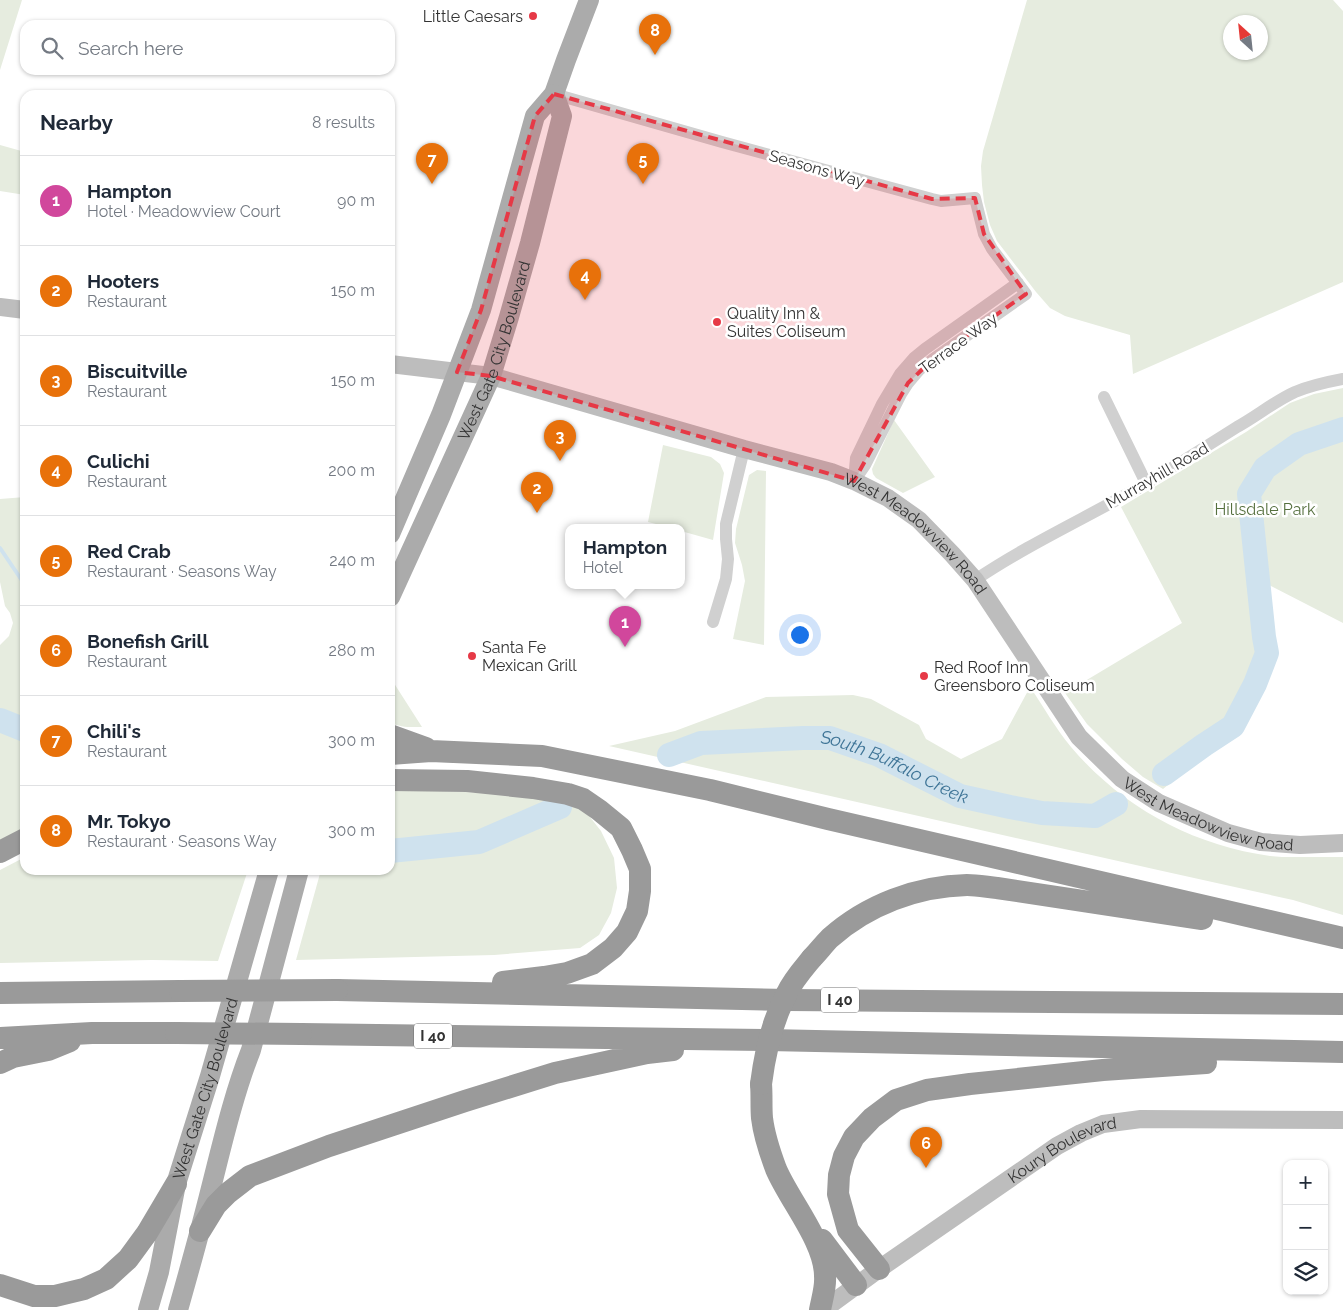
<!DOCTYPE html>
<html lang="en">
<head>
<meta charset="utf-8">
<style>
	body { margin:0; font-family:Raleway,sans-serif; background:#f6f6f7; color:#1f2937 }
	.controls { position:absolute; right:15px; bottom:15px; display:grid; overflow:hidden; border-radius:10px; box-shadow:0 1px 4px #0004 }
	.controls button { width:45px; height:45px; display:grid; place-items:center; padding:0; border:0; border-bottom:1px solid #e0e1e3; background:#fff; color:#1f2937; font:25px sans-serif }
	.compass { position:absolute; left:1223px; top:15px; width:45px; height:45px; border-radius:50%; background:#fff; box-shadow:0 1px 4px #0004; rotate:333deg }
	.you { position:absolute; left:799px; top:634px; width:18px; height:18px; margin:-12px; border:4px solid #fff; border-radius:50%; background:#1a73e8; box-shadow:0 0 0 8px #1a73e833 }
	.badge { display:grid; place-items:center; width:32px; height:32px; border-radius:50%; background:#e63946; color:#fff; font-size:16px; font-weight:700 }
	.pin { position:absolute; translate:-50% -41px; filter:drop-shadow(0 1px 2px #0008) }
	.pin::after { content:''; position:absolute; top:26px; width:18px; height:15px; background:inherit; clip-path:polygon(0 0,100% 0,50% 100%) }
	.popup { position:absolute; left:565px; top:524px; width:120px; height:65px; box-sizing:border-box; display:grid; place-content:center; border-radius:10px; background:#fff; filter:drop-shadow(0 1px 4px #0005); font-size:16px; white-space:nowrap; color:#747a83 }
	.popup b { font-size:19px; color:#1f2937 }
	.popup::after { content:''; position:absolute; left:50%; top:100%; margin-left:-10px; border:10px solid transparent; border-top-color:#fff }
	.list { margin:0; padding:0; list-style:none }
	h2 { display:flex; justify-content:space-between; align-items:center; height:65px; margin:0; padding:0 20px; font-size:21px }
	h2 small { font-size:16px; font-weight:400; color:#747a83 }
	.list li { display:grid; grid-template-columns:32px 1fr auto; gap:15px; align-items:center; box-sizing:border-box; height:90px; padding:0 20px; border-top:1px solid #e0e1e3 }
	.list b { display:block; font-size:19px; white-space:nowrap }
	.list p { margin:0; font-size:16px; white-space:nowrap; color:#747a83 }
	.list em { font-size:16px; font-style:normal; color:#747a83 }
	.icon { flex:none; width:28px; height:28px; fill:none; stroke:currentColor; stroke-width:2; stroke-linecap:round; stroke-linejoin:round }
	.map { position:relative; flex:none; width:1343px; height:1310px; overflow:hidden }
	.search { position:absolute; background:#fff; box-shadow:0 1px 4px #0004; left:20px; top:20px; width:375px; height:55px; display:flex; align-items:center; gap:12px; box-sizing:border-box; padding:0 18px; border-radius:15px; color:#747a83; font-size:19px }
	.panel { position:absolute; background:#fff; box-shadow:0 1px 4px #0004; left:20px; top:90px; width:375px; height:785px; border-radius:15px }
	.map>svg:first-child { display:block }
	.green { fill:#e6ecdf; fill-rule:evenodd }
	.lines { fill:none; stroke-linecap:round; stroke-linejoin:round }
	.stream { stroke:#cfe2ee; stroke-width:4 }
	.river { stroke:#cfe2ee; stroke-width:24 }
	.street { stroke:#d0d0d0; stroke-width:12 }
	.secondary { stroke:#bdbdbd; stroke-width:18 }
	.primary { stroke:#ababab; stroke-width:20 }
	.highway { stroke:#9a9a9a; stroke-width:22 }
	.highway-bridge { stroke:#9a9a9a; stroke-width:22 }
	.marked { fill:#e63946; fill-opacity:0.2; stroke:#e63946; stroke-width:4; stroke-dasharray:10 6; stroke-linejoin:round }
	.poi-dot { fill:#e63946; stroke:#fff; stroke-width:2 }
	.labels { text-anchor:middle; stroke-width:5; stroke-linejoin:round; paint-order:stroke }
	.shield { fill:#fff; stroke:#707070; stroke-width:1 }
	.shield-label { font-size:15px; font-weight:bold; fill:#333 }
	.poi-label { font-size:16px; fill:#333; stroke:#fff; text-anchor:start }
	.street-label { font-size:16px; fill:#333; stroke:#fff }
	.park-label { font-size:16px; fill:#56703f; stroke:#fff }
	.water-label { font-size:18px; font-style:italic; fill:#3f7597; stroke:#fff }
</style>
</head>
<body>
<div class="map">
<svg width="1343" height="1310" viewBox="0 0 1343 1310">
	<rect width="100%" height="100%" fill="#fff"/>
	<path class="green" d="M0 0H22L0 70Z
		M1027 0H1333L1343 11V282L1133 374 1130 335 1065 316 1050 308 1036 292 997 241 990 225 984 202 982 185 981 166 983 151ZM1230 22H1260V52H1230Z
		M0 145 25 152V195L0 191Z
		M1343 388V623L1269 585 1274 651 1258 698 1236 730 1163 789 1143 777 1122 759 1087 724 1065 693 1182 623 1121 507 1246 432 1290 403 1314 394Z
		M894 420 935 477 903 493 876 478 873 474 872 469Z
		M663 445 711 457 720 464 724 473 713 540 681 531V528H672L648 522Z
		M757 470 766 471 764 645 733 639 745 581 742 565 735 543 736 529 749 475Z
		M25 497V829L0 841V645L9 636 13 623 10 613 5 606 0 582V499Z
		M390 677 422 727C411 727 400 728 390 722Z
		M1030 687C1043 706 1056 729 1071 747 1122 807 1192 845 1270 856 1278 857 1286 857 1293 857 1310 857 1326 857 1343 857V915L1293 900 1158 870 609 746 675 731 766 697 853 695 871 699 919 725 926 739 961 759 1002 739Z
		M399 789 511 794 582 807 601 831 614 858 617 888 611 913 599 935 580 948 494 955 296 960 321 870H390V791Z
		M25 857V870H248L218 961 152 960 0 963V870Z"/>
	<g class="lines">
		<path class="stream" d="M0 548 25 585"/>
		<g class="river">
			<path d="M0 720 25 730"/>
			<path id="s1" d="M669 755 701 743 803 738H830L879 755 960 796 1010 807 1042 813 1095 816 1116 804"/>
			<path d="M1164 774 1204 745 1233 726 1255 684 1267 653 1264 637 1249 494 1265 468 1299 444 1343 429"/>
			<path d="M390 851 479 842 560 807"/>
		</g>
		<path class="street" d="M554 94 722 142 932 199 941 201 975 198 984 234 992 249 1026 294 932 360 919 370 908 383 901 394 865 465 854 481
			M1104 397 1146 483
			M854 481 856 458 882 404 900 374 914 358 925 349 1018 283
			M975 580C1030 543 1090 516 1147 483 1177 465 1207 446 1237 427 1257 416 1275 401 1295 392 1310 386 1327 382 1343 379
			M713 622 726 579 728 559 726 539V524L744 449"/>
		<g class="secondary">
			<path d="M0 307 25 310"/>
			<path id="s2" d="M390 364 491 376 744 449 831 472 854 481 888 498 919 520 952 554 975 580 1079 737 1122 779 1159 803 1228 833 1261 842 1300 845 1343 843"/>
			<path id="s3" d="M823 1310 879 1269 1057 1146 1081 1133 1103 1124 1141 1119 1343 1120"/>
		</g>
		<g class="primary">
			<path d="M390 534 441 415 481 310 535 116 554 94 566 60 589 0"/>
			<path id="s4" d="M390 597 491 376 509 317 530 243 562 116 554 94"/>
			<path id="s5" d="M148 1310 159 1272 176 1184 210 1076 269 870"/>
			<path d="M178 1310C189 1271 200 1232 210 1192 222 1145 233 1096 251 1050L299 870"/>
		</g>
		<path class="highway" d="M390 735 426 748
			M390 754 431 751 542 756 710 790 828 819 1343 938
			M390 780 467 781 533 788 568 794 583 799 599 810 621 828 632 850 640 869V891L637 911 627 932 613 948 592 964 567 973 544 977 503 982
			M0 852 25 839
			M812 958C818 952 824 944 830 938 867 905 917 886 967 885 977 885 987 887 997 888L1202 919
			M337 990 787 1000 1343 1004
			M0 993 180 991
			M301 1034 768 1040 1343 1052
			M0 1038 92 1033H176
			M0 1063 13 1057 48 1050 70 1041
			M761 1084C762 1095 761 1107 762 1118 764 1135 770 1153 776 1169 789 1200 825 1242 825 1276 826 1287 822 1299 820 1310
			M200 1231 216 1205 228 1193 250 1176 329 1146 465 1101 555 1073 647 1053 673 1050
			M822 1240 856 1285
			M879 1269 848 1230 838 1194 839 1175 844 1156 854 1137 872 1118 896 1100 927 1090 970 1084 1103 1070 1206 1063
			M0 1285 34 1296H55L84 1289 106 1279 128 1259 147 1233 176 1184"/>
		<path class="highway-bridge" d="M180 991 337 990
			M176 1033 301 1034
			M761 1084C765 1052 772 1021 787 993 793 980 803 969 812 958"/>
	</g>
	<path class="marked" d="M554 94 932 199 975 198 984 234 1026 294 932 360 908 383 854 481 491 376 457 372 481 310 535 116Z"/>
	<g class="poi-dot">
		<circle cx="533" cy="16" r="5"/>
		<circle cx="717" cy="322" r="5"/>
		<circle cx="472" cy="656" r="5"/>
		<circle cx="924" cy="676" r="5"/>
	</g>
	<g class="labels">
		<g class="shield">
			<rect x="821" y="987.5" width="38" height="25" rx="4"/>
			<rect x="414" y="1023.5" width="38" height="25" rx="4"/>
		</g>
		<g class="shield-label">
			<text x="840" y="1005">I 40</text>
			<text x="433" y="1041">I 40</text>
		</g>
		<g class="poi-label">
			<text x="523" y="22" text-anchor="end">Little Caesars</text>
			<text x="727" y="319">Quality Inn &amp;<tspan x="727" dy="18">Suites Coliseum</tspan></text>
			<text x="482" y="653">Santa Fe<tspan x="482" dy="18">Mexican Grill</tspan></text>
			<text x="934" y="673">Red Roof Inn<tspan x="934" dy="18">Greensboro Coliseum</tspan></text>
		</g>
		<g class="street-label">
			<text transform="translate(817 168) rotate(16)" y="6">Seasons Way</text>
			<text transform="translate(958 343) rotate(-36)" y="6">Terrace Way</text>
			<text dy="6" stroke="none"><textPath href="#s4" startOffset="268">West Gate City Boulevard</textPath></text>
			<text transform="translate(1157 475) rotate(-30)" y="6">Murrayhill Road</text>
			<text dy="6" stroke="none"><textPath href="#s2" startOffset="561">West Meadowview Road</textPath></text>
			<text dy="6" stroke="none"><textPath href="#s2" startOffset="981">West Meadowview Road</textPath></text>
			<text dy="6" stroke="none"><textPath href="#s5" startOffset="229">West Gate City Boulevard</textPath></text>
			<text dy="6" stroke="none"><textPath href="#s3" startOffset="289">Koury Boulevard</textPath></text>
		</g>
		<g class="park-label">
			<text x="1265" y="515">Hillsdale Park</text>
		</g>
		<g class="water-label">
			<text dy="6" stroke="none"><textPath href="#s1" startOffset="234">South Buffalo Creek</textPath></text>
		</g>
	</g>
</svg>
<div class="controls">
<button>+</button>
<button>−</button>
<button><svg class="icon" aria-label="layers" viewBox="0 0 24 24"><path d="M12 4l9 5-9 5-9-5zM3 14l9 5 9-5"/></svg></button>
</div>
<svg class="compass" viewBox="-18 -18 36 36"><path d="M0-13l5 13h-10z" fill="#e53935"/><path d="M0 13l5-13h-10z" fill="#747a83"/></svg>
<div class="you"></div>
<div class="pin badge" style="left:625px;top:647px;background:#d1479c">1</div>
<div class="popup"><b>Hampton</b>Hotel</div>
<div class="pin badge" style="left:537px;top:513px;background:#e8710a">2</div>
<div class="pin badge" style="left:560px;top:461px;background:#e8710a">3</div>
<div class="pin badge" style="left:585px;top:300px;background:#e8710a">4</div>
<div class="pin badge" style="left:643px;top:184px;background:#e8710a">5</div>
<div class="pin badge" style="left:926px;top:1168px;background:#e8710a">6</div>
<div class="pin badge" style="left:432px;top:184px;background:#e8710a">7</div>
<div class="pin badge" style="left:655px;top:55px;background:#e8710a">8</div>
<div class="search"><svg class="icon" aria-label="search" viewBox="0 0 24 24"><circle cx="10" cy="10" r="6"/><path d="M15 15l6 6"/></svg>Search here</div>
<section class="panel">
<h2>Nearby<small>8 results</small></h2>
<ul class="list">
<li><span class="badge" style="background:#d1479c">1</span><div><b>Hampton</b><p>Hotel · Meadowview Court</p></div><em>90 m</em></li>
<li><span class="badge" style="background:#e8710a">2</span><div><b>Hooters</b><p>Restaurant</p></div><em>150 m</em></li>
<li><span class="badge" style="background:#e8710a">3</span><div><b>Biscuitville</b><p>Restaurant</p></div><em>150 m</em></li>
<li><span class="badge" style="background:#e8710a">4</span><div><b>Culichi</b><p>Restaurant</p></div><em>200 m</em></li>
<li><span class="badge" style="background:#e8710a">5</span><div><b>Red Crab</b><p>Restaurant · Seasons Way</p></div><em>240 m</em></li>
<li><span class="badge" style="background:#e8710a">6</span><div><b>Bonefish Grill</b><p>Restaurant</p></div><em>280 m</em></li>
<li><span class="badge" style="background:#e8710a">7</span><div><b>Chili's</b><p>Restaurant</p></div><em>300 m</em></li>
<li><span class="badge" style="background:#e8710a">8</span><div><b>Mr. Tokyo</b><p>Restaurant · Seasons Way</p></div><em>300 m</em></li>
</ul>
</section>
</div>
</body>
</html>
